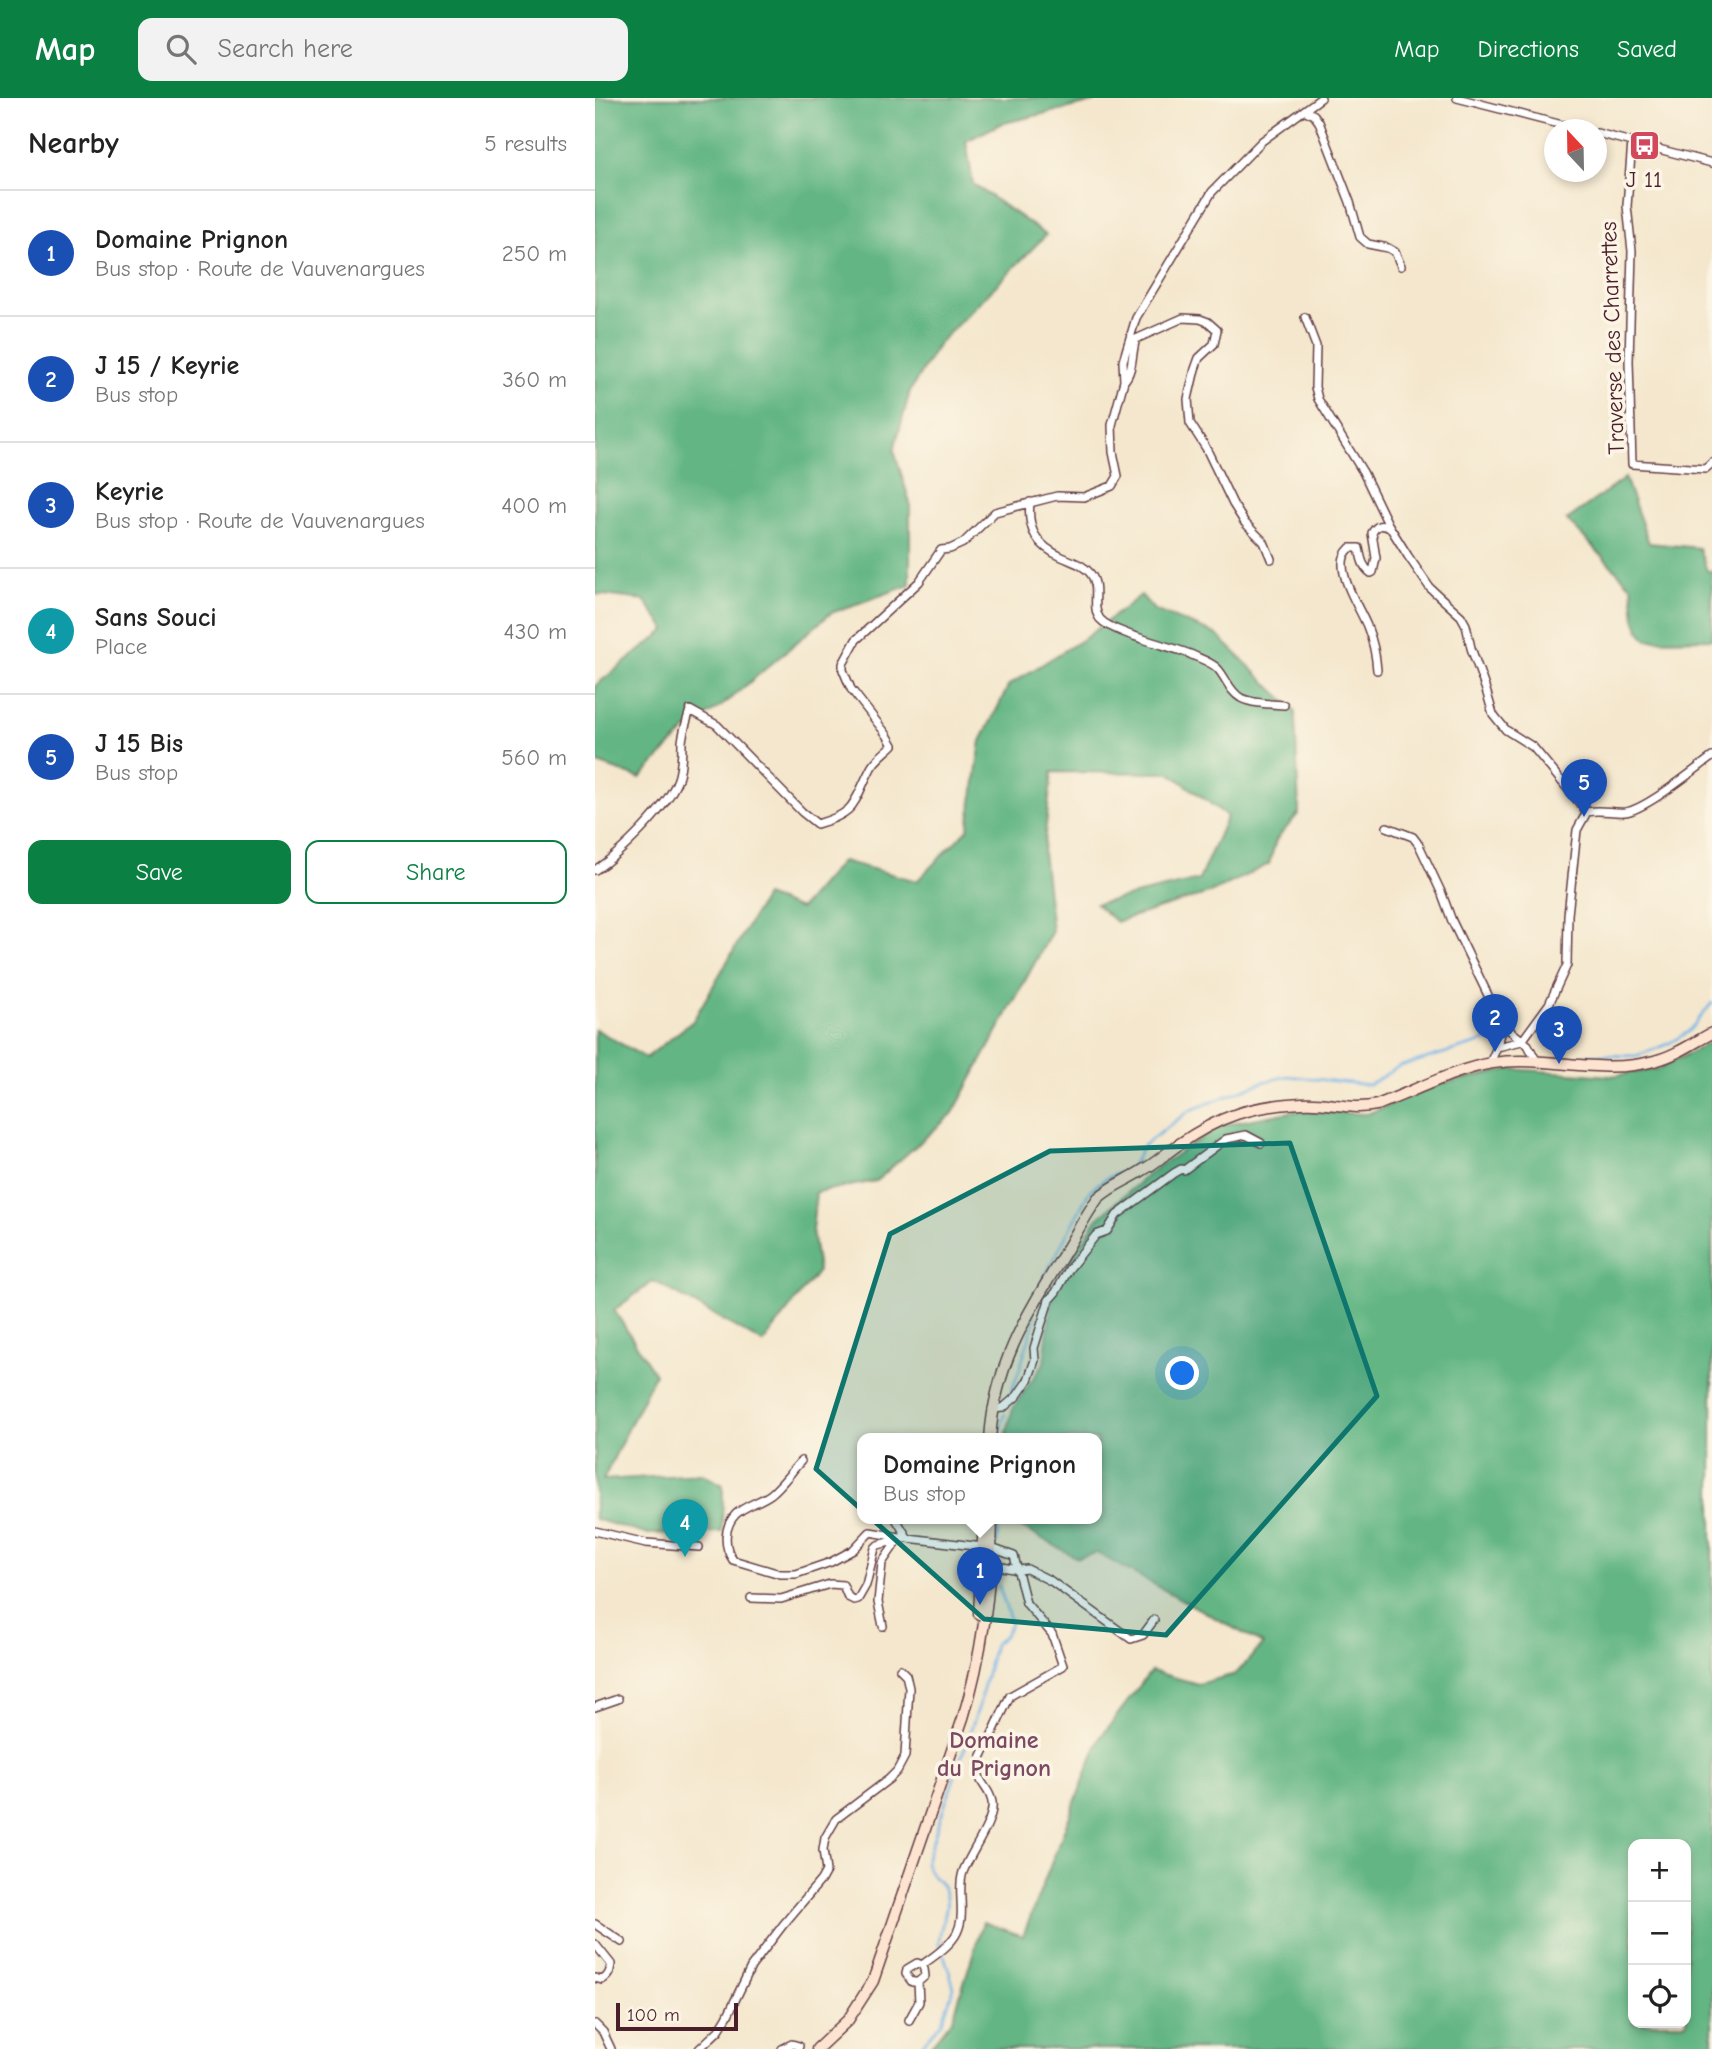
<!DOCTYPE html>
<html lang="en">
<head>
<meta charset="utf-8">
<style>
	body { margin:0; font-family:"Comic Neue",sans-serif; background:#f2f2f2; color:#222 }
	.controls { position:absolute; right:21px; bottom:21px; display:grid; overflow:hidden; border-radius:14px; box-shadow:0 4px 10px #0003 }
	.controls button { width:63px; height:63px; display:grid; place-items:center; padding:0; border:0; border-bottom:2px solid #e0e0e0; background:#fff; color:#222; font:35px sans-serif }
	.compass { position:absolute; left:949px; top:21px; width:63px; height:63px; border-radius:50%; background:#fff; box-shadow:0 4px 10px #0003; rotate:338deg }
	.scale { position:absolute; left:21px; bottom:18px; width:122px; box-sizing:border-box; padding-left:7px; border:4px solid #4a1f2b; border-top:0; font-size:19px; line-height:24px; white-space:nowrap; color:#4a1f2b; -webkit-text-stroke:5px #fcf5e5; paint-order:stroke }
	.you { position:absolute; left:588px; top:1276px; width:24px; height:24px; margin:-18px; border:5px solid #fff; border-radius:50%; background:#1a73e8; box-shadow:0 0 0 10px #1a73e833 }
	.badge { display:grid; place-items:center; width:46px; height:46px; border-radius:50%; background:#0b8043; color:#fff; font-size:23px; font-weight:700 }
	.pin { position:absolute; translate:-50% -58px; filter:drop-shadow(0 2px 4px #0008) }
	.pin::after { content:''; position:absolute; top:37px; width:24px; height:21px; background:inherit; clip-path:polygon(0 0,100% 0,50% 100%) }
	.popup { position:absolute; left:262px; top:1335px; width:245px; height:91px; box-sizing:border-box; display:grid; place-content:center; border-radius:14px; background:#fff; filter:drop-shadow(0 2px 5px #0005); font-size:23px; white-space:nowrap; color:#767676 }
	.popup b { font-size:26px; color:#222 }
	.popup::after { content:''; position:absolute; left:50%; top:100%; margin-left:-14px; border:14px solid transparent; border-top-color:#fff }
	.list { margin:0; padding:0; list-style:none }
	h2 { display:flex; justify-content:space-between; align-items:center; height:91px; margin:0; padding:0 28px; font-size:30px }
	h2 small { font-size:23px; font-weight:400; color:#767676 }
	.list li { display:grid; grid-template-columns:46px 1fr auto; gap:21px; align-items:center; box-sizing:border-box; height:126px; padding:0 28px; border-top:2px solid #e0e0e0 }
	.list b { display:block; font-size:26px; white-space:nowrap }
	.list p { margin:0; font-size:23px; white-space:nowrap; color:#767676 }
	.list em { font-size:23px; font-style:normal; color:#767676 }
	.actions { display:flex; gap:14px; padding:21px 28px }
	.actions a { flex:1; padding:16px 0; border:2px solid #0b8043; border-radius:14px; text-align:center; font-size:24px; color:#0b8043 }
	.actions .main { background:#0b8043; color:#fff }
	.icon { flex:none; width:38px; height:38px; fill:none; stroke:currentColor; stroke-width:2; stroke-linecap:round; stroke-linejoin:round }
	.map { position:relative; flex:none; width:1117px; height:1951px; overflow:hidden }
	header { display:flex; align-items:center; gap:42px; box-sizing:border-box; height:98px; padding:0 35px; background:#0b8043; color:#fff }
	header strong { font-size:33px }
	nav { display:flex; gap:38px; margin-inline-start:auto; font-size:24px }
	.search { width:490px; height:63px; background:#f2f2f2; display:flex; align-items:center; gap:18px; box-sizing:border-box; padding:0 24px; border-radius:14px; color:#767676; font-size:26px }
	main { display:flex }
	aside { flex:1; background:#fff }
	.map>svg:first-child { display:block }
	.forest { fill:#64b684; stroke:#576a58; stroke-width:2; fill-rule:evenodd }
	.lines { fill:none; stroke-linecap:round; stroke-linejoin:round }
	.stream { stroke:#73b4e7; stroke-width:2.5 }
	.minor-casing { stroke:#643d43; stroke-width:10 }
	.secondary-casing { stroke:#643d43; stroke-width:13 }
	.minor { stroke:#fff; stroke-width:7 }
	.secondary { stroke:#fde4d1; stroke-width:10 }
	.marked { fill:#0f766e; fill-opacity:0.2; stroke:#0f766e; stroke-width:5; stroke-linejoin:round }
	.labels { text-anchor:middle; stroke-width:7; stroke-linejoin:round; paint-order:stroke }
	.poi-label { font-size:23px; fill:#4a1f2b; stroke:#fcf5e5 }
	.street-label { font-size:23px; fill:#4a1f2b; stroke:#fcf5e5 }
	.neighbourhood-label { font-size:24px; font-weight:bold; fill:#7b4962; stroke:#fcf5e5 }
</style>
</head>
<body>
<header>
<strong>Map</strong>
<div class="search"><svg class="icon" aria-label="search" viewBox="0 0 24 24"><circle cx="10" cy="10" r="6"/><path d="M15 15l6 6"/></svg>Search here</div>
<nav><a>Map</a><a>Directions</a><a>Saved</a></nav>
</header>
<main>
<aside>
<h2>Nearby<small>5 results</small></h2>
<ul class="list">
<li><span class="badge" style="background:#1a4fb4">1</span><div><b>Domaine Prignon</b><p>Bus stop · Route de Vauvenargues</p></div><em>250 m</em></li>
<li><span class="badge" style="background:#1a4fb4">2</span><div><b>J 15 / Keyrie</b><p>Bus stop</p></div><em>360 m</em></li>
<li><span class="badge" style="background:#1a4fb4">3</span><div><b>Keyrie</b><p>Bus stop · Route de Vauvenargues</p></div><em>400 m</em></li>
<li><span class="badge" style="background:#0f9aa8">4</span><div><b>Sans Souci</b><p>Place</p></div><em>430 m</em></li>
<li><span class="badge" style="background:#1a4fb4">5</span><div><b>J 15 Bis</b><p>Bus stop</p></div><em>560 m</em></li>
</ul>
<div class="actions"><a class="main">Save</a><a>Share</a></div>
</aside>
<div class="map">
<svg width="1117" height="1951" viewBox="0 0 1117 1951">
	<rect width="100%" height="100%" fill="#fcf5e5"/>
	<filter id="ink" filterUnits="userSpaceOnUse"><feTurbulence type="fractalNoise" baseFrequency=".0143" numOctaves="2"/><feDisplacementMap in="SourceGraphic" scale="14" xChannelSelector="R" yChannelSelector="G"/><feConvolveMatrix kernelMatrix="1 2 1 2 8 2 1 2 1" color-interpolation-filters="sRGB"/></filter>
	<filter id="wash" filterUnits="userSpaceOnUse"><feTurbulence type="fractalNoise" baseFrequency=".00686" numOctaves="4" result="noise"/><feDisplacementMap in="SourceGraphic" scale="28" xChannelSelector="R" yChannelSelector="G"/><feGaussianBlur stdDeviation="1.57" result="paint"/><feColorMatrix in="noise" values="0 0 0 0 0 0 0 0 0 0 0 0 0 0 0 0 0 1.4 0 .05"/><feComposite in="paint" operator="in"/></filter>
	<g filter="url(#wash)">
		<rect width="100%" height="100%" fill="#f4e7cd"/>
		<path class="forest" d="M0 0H497L499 4 405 26 371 43 378 86 451 137 344 245 315 293 299 352 315 405V487L236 515 129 606 91 632 45 680 0 664V588L71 532 49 502 0 496Z
			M1030 380 1054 445 1104 450 1112 473H1117V541L1052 542 1045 533 1040 521 1037 489 972 422Z
			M546 497 559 512 621 536 700 613 704 715 681 742 674 766 617 794 521 824 501 806 604 782 632 718 575 675 457 674 448 754 457 833 358 1015 281 1083 221 1094 217 1132 223 1173 168 1245 59 1183 19 1212 60 1276 8 1382 107 1376 128 1387 127 1434 50 1436 0 1421V931L51 960 98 923 170 798 205 811 247 763 322 783 373 731 386 643 414 587 493 538Z
			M1117 943V1951H333L358 1920 388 1824 428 1838 505 1640 556 1573 603 1586 641 1576 668 1546 502 1455 482 1460 417 1424 416 1421H502V1341H410L418 1310 449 1265 458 1190 502 1121 561 1070 627 1027 700 1013 772 1016 842 987 916 971 1016 978 1064 971ZM1038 1746H1091V1925H1038Z"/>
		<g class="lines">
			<path class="stream" d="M980 963 993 957 1041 958 1071 947 1093 934 1117 905
				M448 1182 495 1092 510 1081 535 1071 549 1047 594 1013 668 984 693 978 774 987 803 969 893 942
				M414 1300 423 1276 441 1218
				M405 1341V1334L410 1316
				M402 1445 404 1421
				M344 1847C343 1828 357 1811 349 1792 346 1784 339 1781 335 1775 333 1772 332 1768 330 1765L384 1608 399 1546 410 1537 416 1525 404 1488
				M323 1951 347 1924 359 1889 349 1857"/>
		</g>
	</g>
	<g filter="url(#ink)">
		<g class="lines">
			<defs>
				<path id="minor" d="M862 0 987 32
					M711 13 719 17 724 24 755 104 765 139 773 146 793 150 800 154 806 168
					M1002 35 1117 65
					M1037 44 1032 108 1037 153 1034 263 1037 366 1110 371 1117 365
					M710 219 721 248 720 289 723 301 768 374 793 426 813 458 835 490 866 518 871 527 876 550 891 592 898 616 911 632 938 649 992 714
					M529 283C539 272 536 255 541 241L588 220 605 221 613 224 622 232 619 246 604 260 600 271 593 301 595 325 611 350 638 406 650 425 669 444 676 461
					M435 404C432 432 442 448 467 459 478 464 487 466 495 475 507 489 495 508 505 521 517 535 575 548 595 556 603 560 617 564 623 571 631 580 635 594 646 600 658 606 676 606 689 607
					M782 572C781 557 778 543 772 528 765 511 747 484 748 465 748 459 751 454 755 450H764C766 459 767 469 776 475L778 474 781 460 777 435C782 426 786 426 795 430
					M992 714C1005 711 1017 715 1030 714 1050 712 1099 672 1117 659
					M792 729 818 739 824 747 847 796 857 823 907 926 933 947 942 964
					M0 772C25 756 73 709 83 681 87 669 87 656 87 644 88 633 92 622 95 612L122 627 207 714 222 726C262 715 258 705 275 672 279 662 290 655 298 647L292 637 256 591 248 572V566L261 542 324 484 346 452 355 451 368 445 400 414 462 398 489 399 517 388 523 378 518 354 517 327 529 283 528 263 541 220 617 94 667 43 726 0
					M902 949 927 943 954 906 972 867 973 817 982 732 992 714
					M895 965 902 949 907 926
					M397 1311 408 1310 422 1298 433 1282 440 1262 439 1250 454 1202 461 1194 474 1171 501 1137 512 1133 522 1117 579 1075 586 1071 589 1072 631 1041 651 1037 666 1045
					M206 1363C196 1374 187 1387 176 1396 165 1404 151 1407 141 1416 129 1428 128 1448 138 1462L185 1476H201L236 1464 258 1452 275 1434 305 1439
					M301 1421 312 1439
					M0 1433 51 1445 104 1449
					M394 1462 396 1467 424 1472 432 1471 456 1483 536 1541 548 1537 559 1522
					M156 1500 186 1501 235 1486 248 1487 253 1499 259 1502 263 1501 271 1487 280 1450 283 1447 303 1442
					M288 1528 283 1504 287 1465 305 1439 396 1450 419 1458 431 1505 457 1536 468 1568 415 1598 384 1664C380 1686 394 1687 397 1704 400 1723 375 1755 368 1774 361 1793 373 1818 360 1838 352 1850 338 1859 327 1867L322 1865 312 1871 311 1876 317 1884H323L330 1878 329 1871 327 1867
					M0 1609 23 1601
					M0 1826 27 1844
					M0 1846 16 1866C15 1874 14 1878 7 1882L0 1880
					M314 1922 324 1904 323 1884
					M0 1926 8 1934 16 1951
					M104 1951 124 1932 132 1919 156 1869 188 1827 226 1782 231 1773 228 1752 230 1740 241 1721 294 1681 302 1673 310 1658 314 1590 311 1577 305 1571
					M187 1951 197 1946 204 1948 203 1951"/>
				<path id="secondary" d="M395 1341C400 1266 431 1218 469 1156 480 1138 490 1118 503 1100 516 1088 533 1082 548 1072 561 1065 571 1055 583 1047 626 1017 656 1008 707 1005 733 1003 757 1013 782 1007 817 994 863 970 898 965 952 957 1006 978 1059 963 1080 958 1098 945 1117 935
					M384 1516 389 1421
					M222 1951 253 1922 278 1883 368 1620C387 1558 396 1487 397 1421"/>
			</defs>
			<use href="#minor" class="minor-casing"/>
			<use href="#secondary" class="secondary-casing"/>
			<use href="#minor" class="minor"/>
			<use href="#secondary" class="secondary"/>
		</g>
	</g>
	<path class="marked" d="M695 1045 782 1298 571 1537 389 1521 221 1371 295 1136 455 1053Z"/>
	<defs>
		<symbol id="bus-square" viewBox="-11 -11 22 22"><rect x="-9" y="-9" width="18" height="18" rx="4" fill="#d1495b" stroke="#fcf5e5"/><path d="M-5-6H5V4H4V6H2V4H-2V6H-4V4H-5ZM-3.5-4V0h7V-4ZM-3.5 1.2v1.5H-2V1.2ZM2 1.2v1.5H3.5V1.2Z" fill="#fff"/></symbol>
	</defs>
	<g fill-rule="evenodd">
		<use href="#bus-square" x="1032" y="30" width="35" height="35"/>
	</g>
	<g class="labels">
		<g class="poi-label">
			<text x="1049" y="89">J 11</text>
		</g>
		<g class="street-label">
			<text transform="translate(1017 240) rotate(-92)" y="8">Traverse des Charrettes</text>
		</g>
		<g class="neighbourhood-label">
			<text x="399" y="1650">Domaine<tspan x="399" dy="28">du Prignon</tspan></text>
		</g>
	</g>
</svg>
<div class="controls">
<button>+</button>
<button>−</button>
<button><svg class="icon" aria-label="locate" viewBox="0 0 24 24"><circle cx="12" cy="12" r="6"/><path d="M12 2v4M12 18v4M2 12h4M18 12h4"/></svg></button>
</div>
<svg class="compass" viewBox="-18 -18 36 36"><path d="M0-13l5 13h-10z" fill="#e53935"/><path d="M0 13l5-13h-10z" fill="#767676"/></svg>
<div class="scale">100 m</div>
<div class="you"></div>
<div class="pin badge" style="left:385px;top:1507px;background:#1a4fb4">1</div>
<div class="popup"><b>Domaine Prignon</b>Bus stop</div>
<div class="pin badge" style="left:900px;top:954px;background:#1a4fb4">2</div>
<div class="pin badge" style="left:964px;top:966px;background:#1a4fb4">3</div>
<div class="pin badge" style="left:90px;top:1459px;background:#0f9aa8">4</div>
<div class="pin badge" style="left:989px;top:719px;background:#1a4fb4">5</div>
</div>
</main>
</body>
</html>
